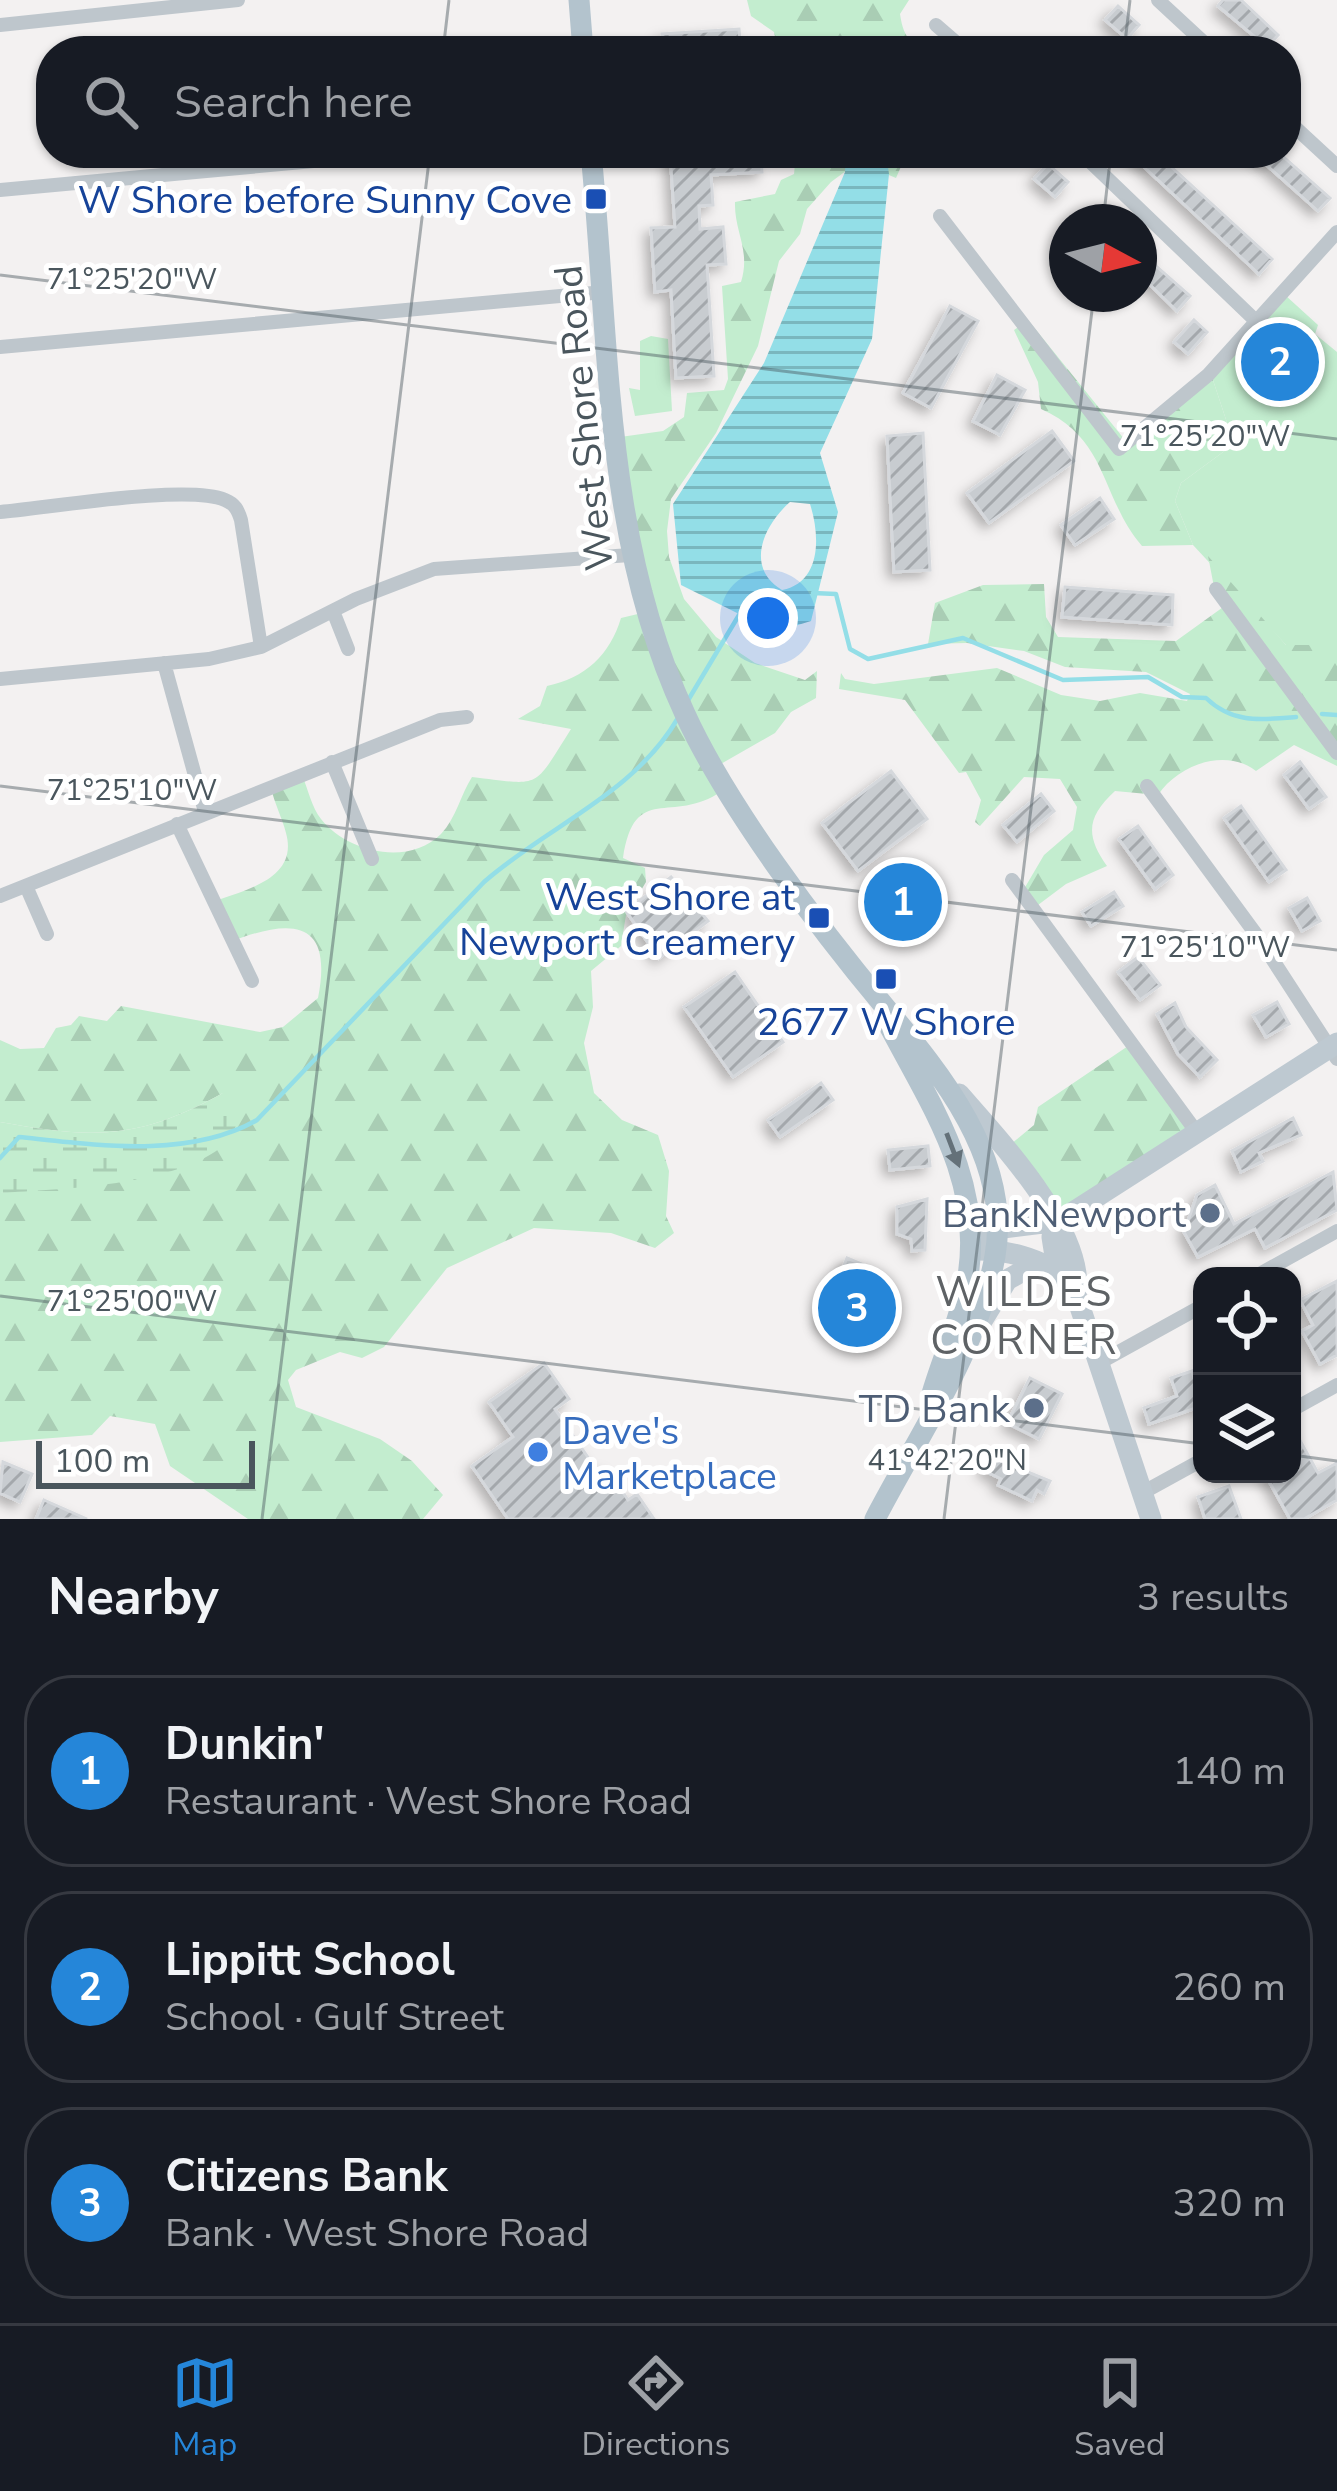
<!DOCTYPE html>
<html lang="en">
<head>
<meta charset="utf-8">
<style>
	body { margin:0; font-family:"Nunito Sans",sans-serif; background:#242831; color:#f1f3f6 }
	.controls { position:absolute; right:36px; bottom:36px; display:grid; overflow:hidden; border-radius:24px; box-shadow:0 3px 9px #0004 }
	.controls button { width:108px; height:108px; display:grid; place-items:center; padding:0; border:0; border-bottom:3px solid #363941; background:#171b24; color:#f1f3f6; font:60px sans-serif }
	.compass { position:absolute; left:1049px; top:204px; width:108px; height:108px; border-radius:50%; background:#171b24; box-shadow:0 3px 9px #0004; rotate:97deg }
	.scale { position:absolute; left:36px; bottom:30px; width:219px; box-sizing:border-box; padding-left:12px; border:6px solid #4a565d; border-top:0; font-size:33px; line-height:42px; white-space:nowrap; color:#4a565d; -webkit-text-stroke:9px #fff; paint-order:stroke }
	.you { position:absolute; left:768px; top:618px; width:42px; height:42px; margin:-30px; border:9px solid #fff; border-radius:50%; background:#1a73e8; box-shadow:0 0 0 18px #1a73e833 }
	.badge { display:grid; place-items:center; width:78px; height:78px; border-radius:50%; background:#2586d9; color:#fff; font-size:39px; font-weight:700 }
	.pin { position:absolute; translate:-50% -50%; border:6px solid #fff; box-shadow:0 3px 12px #0006 }
	.list { margin:0; padding:0; list-style:none }
	h2 { display:flex; justify-content:space-between; align-items:center; height:156px; margin:0; padding:0 48px; font-size:51px }
	h2 small { font-size:39px; font-weight:400; color:#9ea1a6 }
	.list li { display:grid; grid-template-columns:78px 1fr auto; gap:36px; align-items:center; box-sizing:border-box; height:192px; margin:0 24px 24px; padding:0 24px; border:3px solid #363941; border-radius:48px }
	.list b { display:block; font-size:45px; white-space:nowrap }
	.list p { margin:0; font-size:39px; white-space:nowrap; color:#9ea1a6 }
	.list em { font-size:39px; font-style:normal; color:#9ea1a6 }
	.icon { flex:none; width:66px; height:66px; fill:none; stroke:currentColor; stroke-width:2; stroke-linecap:round; stroke-linejoin:round }
	.map { position:relative; flex:none; width:1337px; height:1519px; overflow:hidden }
	.search { position:absolute; background:#171b24; box-shadow:0 3px 9px #0004; left:36px; right:36px; top:36px; height:132px; display:flex; align-items:center; gap:30px; box-sizing:border-box; padding:0 42px; border-radius:48px; color:#9ea1a6; font-size:45px }
	.sheet { height:804px; background:#171b24 }
	nav { display:flex; justify-content:space-around; align-items:center; box-sizing:border-box; height:168px; border-top:3px solid #363941; background:#171b24; font-size:33px; color:#9ea1a6 }
	nav a { display:grid; justify-items:center; gap:6px }
	nav .on { color:#2586d9 }
	.map>svg:first-child { display:block }
	.green { fill:#c3edcf }
	.forest { fill:url(#forest-firs) }
	.wetland { fill:url(#wetland-marsh) }
	.water { fill:url(#water-rules); fill-rule:evenodd }
	.lines { fill:none; stroke-linecap:round; stroke-linejoin:round }
	.stream { stroke:#93dee7; stroke-width:4.5 }
	.building { fill:url(#building-hatch); stroke:#d5d8dc; stroke-width:3; filter:url(#shadow) }
	.street { stroke:#bec6cc; stroke-width:14 }
	.secondary { stroke:#bec9d1; stroke-width:21 }
	.primary { stroke:#b3c3cd; stroke-width:21 }
	.oneway { fill:#647179 }
	.ticks { fill:none; stroke:#4a565d; stroke-width:3; stroke-opacity:0.45 }
	.transit-dot { fill:#1a4fb4; stroke:#fff; stroke-width:4.5 }
	.service-dot { fill:#5c6f8a; stroke:#fff; stroke-width:4.5 }
	.shop-dot { fill:#3f7fe0; stroke:#fff; stroke-width:4.5 }
	.labels { text-anchor:middle; stroke-width:10; stroke-linejoin:round; paint-order:stroke }
	.transit-label { font-size:39px; fill:#164399; stroke:#fff; text-anchor:end }
	.street-label { font-size:39px; fill:#4a565d; stroke:#fff }
	.service-label { font-size:39px; fill:#4e5e75; stroke:#fff; text-anchor:end }
	.shop-label { font-size:39px; fill:#366cbe; stroke:#fff; text-anchor:start }
	.neighbourhood-label { font-size:42px; letter-spacing:3px; fill:#5e6265; stroke:#fff }
	.ticks-label { font-size:30px; text-anchor:middle; fill:#4a565d; stroke:#fff; stroke-width:10; stroke-linejoin:round; paint-order:stroke }
</style>
</head>
<body>
<div class="map">
<svg width="1337" height="1519" viewBox="0 0 1337 1519">
	<defs>
		<pattern id="forest-firs" width="22" height="20" patternUnits="userSpaceOnUse" patternTransform="scale(3)"><rect width="22" height="20" fill="#c3edcf"/><path d="M5 1l3.5 6h-7zM16 11l3.5 6h-7z" fill="#a9cdb4"/></pattern>
		<pattern id="wetland-marsh" width="20" height="14" patternUnits="userSpaceOnUse" patternTransform="scale(3)"><rect width="20" height="14" fill="#c3edcf"/><path d="M1 5h8M5 5V1M11 12h8M15 12V8" fill="none" stroke="#a9cdb4"/></pattern>
		<pattern id="water-rules" width="6" height="5" patternUnits="userSpaceOnUse" patternTransform="scale(3)"><rect width="6" height="5" fill="#93dee7"/><path d="M0 2.5h6" fill="none" stroke="#7ab7be"/></pattern>
		<pattern id="building-hatch" width="6" height="6" patternUnits="userSpaceOnUse" patternTransform="scale(3)"><rect width="6" height="6" fill="#c8ccd0"/><path d="M-1 1l2-2M0 6l6-6M5 7l2-2" fill="none" stroke="#a4a8ac"/></pattern>
		<filter id="shadow"><feDropShadow dx="-5.5" dy="5.5" stdDeviation="6" flood-color="#0004"/></filter>
	</defs>
	<rect width="100%" height="100%" fill="#f3f1f1"/>
	<path class="green" d="M1285 295 1318 325 1315 334 1337 352V645H1286L1193 545 1175 501 1181 483 1234 444 1211 374Z
		M651 336 668 339 672 411 635 416 629 388 640 390V341Z"/>
	<path class="forest" d="M747 0H909L900 14C904 41 912 46 938 51H778L774 32 751 16Z
		M796 153H907L896 178 858 162 831 182 807 209 800 234 779 261 758 346 716 433 671 499 667 531 669 557 684 599 716 637 755 663 805 680 817 671 816 698 791 712 775 733 712 769 722 791C671 826 635 781 623 858L645 868 646 882 626 915 621 946 591 971 593 1007 584 1043 594 1093 622 1120 658 1135 669 1171 666 1216 674 1233 655 1248 611 1233 534 1228 447 1268 384 1347 362 1358 340 1352 296 1370 288 1380 296 1407 380 1439 412 1461 443 1495 423 1519H248L170 1466 155 1424 110 1416 92 1435 0 1442V1193L152 1173 223 1093C138 1140 94 1139 0 1122V1040L20 1049 44 1048 56 1028 71 1025 79 1016 107 1021 121 1006 260 1032 283 1027 318 998C334 917 289 919 230 942L210 903C243 890 299 880 286 833 282 817 274 803 271 787L302 775C308 789 312 808 321 819 347 852 408 867 441 834 456 818 461 794 472 777 542 785 532 791 571 729L518 719 540 706 547 686C585 678 610 655 621 618L642 613 613 438 663 431 684 417 687 393 724 390 728 379 722 286 741 282C751 250 734 232 735 202L775 194 781 180 794 174Z
		M1028 320 1125 440 1211 374 1234 444 1181 483 1175 501 1193 545 1142 546C1100 497 1109 439 1041 409L1038 382 1014 330Z
		M1208 556 1286 645H1337V766L1294 745 1256 771C1225 747 1178 765 1158 795L1115 791C1087 817 1085 835 1107 866L1066 884 1034 908 1024 889 1044 855 1073 830 1077 807 1060 779 1024 777 980 826 975 822 981 800 966 772 959 773 905 700 839 689 841 673 845 679 874 684 997 668 1061 695 1100 701 1140 693 1187 701 1190 694 1146 672 1065 667 1024 651 967 643 928 644 935 603 983 585 1044 584 1046 617 1058 637 1176 641 1226 605 1214 587Z
		M1131 1044 1197 1132 1055 1226 1005 1149 1034 1125 1038 1107Z"/>
	<path class="wetland" d="M223 1093 242 1112C237 1122 232 1138 224 1145 176 1186 60 1189 0 1193V1122C94 1139 138 1140 223 1093Z"/>
	<path class="water" d="M846 153H886L889 174 872 339 820 453 838 512 811 621 775 632 681 585 673 504 764 363 845 172ZM790 502 810 504C820 535 822 582 782 590 744 567 764 525 790 502Z"/>
	<g class="lines">
		<path class="stream" d="M813 593 836 594 850 649 868 659 963 638 1063 680 1148 677 1182 697 1206 698C1233 724 1261 720 1296 717
			M687 702 739 615
			M1322 714 1337 715
			M0 1158 19 1137C96 1145 188 1159 257 1120L484 882C549 825 633 795 678 718"/>
	</g>
	<path class="building" d="M1223 0H1241L1278 35 1267 47 1218 6Z
		M1118 6 1139 25 1127 39 1105 20Z
		M739 29 741 51H663L662 34Z
		M670 153H761L762 172 711 175 713 205 699 206 700 229 723 227 726 264 707 265 714 376 676 378 671 290 655 292 651 228 675 227Z
		M1129 153H1153L1168 164 1272 259 1259 274Z
		M1253 153H1279L1330 198 1318 211Z
		M1048 164 1068 182 1055 197 1034 179Z
		M1139 251 1190 296 1177 311 1139 274Z
		M950 306 978 321 931 408 903 393Z
		M1194 320 1207 332 1188 354 1174 342Z
		M997 375 1025 390 1000 435 973 421Z
		M1052 431 1074 461 989 523 967 493Z
		M923 433 930 570 894 572 887 436Z
		M1100 498 1114 519 1075 545 1061 525Z
		M1065 587 1173 595 1172 625 1062 617Z
		M1300 762 1326 797 1309 809 1284 775Z
		M891 771 927 819 858 871 822 823Z
		M1041 794 1054 811 1017 842 1003 825Z
		M1241 806 1286 870 1269 882 1224 818Z
		M1138 826 1173 875 1155 889 1119 839Z
		M671 877 708 921 659 958 626 911Z
		M913 881 927 900 894 924 880 905Z
		M1114 892 1123 906 1091 926 1082 912Z
		M1307 898 1320 921 1302 931 1289 908Z
		M1138 957 1160 985 1140 1000 1118 972Z
		M735 972 783 1042 733 1077 684 1007Z
		M1277 1002 1289 1024 1266 1037 1253 1015Z
		M1175 1003 1186 1027 1217 1060 1200 1077 1178 1054 1157 1014Z
		M821 1083 833 1100 780 1137 768 1120Z
		M1293 1118 1301 1135 1259 1153 1263 1161 1241 1172 1232 1151Z
		M928 1146 930 1166 890 1170 888 1150Z
		M1333 1172 1337 1210 1265 1248 1255 1229 1198 1257 1184 1232 1197 1195 1215 1185 1234 1224Z
		M927 1199 925 1250 912 1251 911 1239 897 1234V1207Z
		M847 1258 869 1267 863 1284 893 1296 875 1342 821 1321Z
		M1337 1281V1355L1320 1364 1302 1331 1313 1325 1300 1300Z
		M544 1363 569 1399 555 1409 598 1472 606 1467 628 1500 637 1494 654 1519H508L472 1466 513 1437 489 1402Z
		M1192 1371 1202 1406 1149 1424 1144 1408 1177 1396 1171 1378Z
		M1030 1378 1062 1394 1039 1439 1007 1423Z
		M1292 1426 1318 1473 1337 1463V1500L1304 1519H1290L1265 1474H1292Z
		M989 1456 1050 1481 1044 1494 1037 1490 1032 1501 998 1485 1001 1479 983 1470Z
		M3 1462 32 1474 20 1502 0 1493Z
		M1229 1486 1241 1519H1205L1198 1497Z
		M44 1500 87 1519H36Z"/>
	<g class="lines">
		<path class="street" d="M1158 0 1213 51
			M0 25 238 0
			M936 25 966 51
			M1286 119 1337 166
			M1081 153 1257 322
			M0 190 401 153
			M940 216 1119 449 1208 375 1337 232
			M0 347 604 292
			M0 512C48 508 187 484 225 500 235 504 238 510 241 520L261 647
			M1216 589 1337 753
			M333 611 348 649
			M164 663 205 812
			M0 679 209 659 261 647 356 599 434 569 630 555
			M332 762 372 859
			M1147 786 1258 937 1337 1059
			M177 824 252 981
			M1012 880 1198 1134
			M26 886 47 934
			M0 896 440 720 467 717
			M1256 1276 1337 1231
			M1097 1364 1202 1306
			M1292 1410 1337 1385
			M1142 1493 1202 1460"/>
		<path class="secondary" d="M959 1094C999 1140 1086 1232 1076 1294
			M1059 1221 1052 1237 1055 1256 1076 1295 1151 1519
			M972 1232 1059 1221 1337 1043
			M972 1250C1003 1249 1043 1257 1065 1280
			M982 1321 1007 1280 1037 1263"/>
		<path class="primary" d="M579 0 583 51
			M591 153C610 342 603 538 685 714 727 806 819 928 885 1007 941 1074 1012 1159 995 1256 978 1351 919 1434 875 1519
			M884 1016C928 1102 986 1180 967 1282 960 1321 942 1358 931 1397"/>
	</g>
	<defs><path id="oneway-solid" d="M-6-.8H1V-3.2L6.5 0L1 3.2V.8H-6Z" transform="scale(3)"/></defs>
	<use class="oneway" href="#oneway-solid" transform="translate(953 1150) rotate(69)"/>
	<path class="ticks" d="M443 51 449 0M1124 51 1130 0M1103 222 1111 153M0 275 1337 439M0 786 1337 950M0 1296 1202 1444M1292 1455 1337 1461M262 1519 430 153M944 1519 1094 294"/>
	<g class="transit-dot">
		<rect x="584" y="187" width="24" height="24" rx="6"/>
		<rect x="807" y="906" width="24" height="24" rx="6"/>
		<rect x="874" y="967" width="24" height="24" rx="6"/>
	</g>
	<g class="service-dot">
		<circle cx="1210" cy="1213" r="12"/>
		<circle cx="1034" cy="1408" r="12"/>
	</g>
	<circle class="shop-dot" cx="538" cy="1452" r="12"/>
	<g class="labels">
		<g class="transit-label">
			<text x="572" y="213">W Shore before Sunny Cove</text>
			<text x="795" y="910">West Shore at<tspan x="795" dy="45">Newport Creamery</tspan></text>
			<text x="886" y="1035" text-anchor="middle">2677 W Shore</text>
		</g>
		<g class="street-label">
			<text transform="translate(583 418) rotate(-96)" y="14">West Shore Road</text>
		</g>
		<g class="service-label">
			<text x="1186" y="1227">BankNewport</text>
			<text x="1010" y="1422">TD Bank</text>
		</g>
		<g class="shop-label">
			<text x="562" y="1444">Dave's<tspan x="562" dy="45">Marketplace</tspan></text>
		</g>
		<g class="neighbourhood-label">
			<text x="1025" y="1306">WILDES<tspan x="1025" dy="48">CORNER</tspan></text>
		</g>
	</g>
	<g class="ticks-label">
		<text x="132" y="289">71°25'20"W</text>
		<text x="1205" y="446">71°25'20"W</text>
		<text x="132" y="800">71°25'10"W</text>
		<text x="1205" y="957">71°25'10"W</text>
		<text x="132" y="1311">71°25'00"W</text>
		<text x="947" y="1470">41°42'20"N</text>
	</g>
</svg>
<div class="controls">
<button><svg class="icon" aria-label="locate" viewBox="0 0 24 24"><circle cx="12" cy="12" r="6"/><path d="M12 2v4M12 18v4M2 12h4M18 12h4"/></svg></button>
<button><svg class="icon" aria-label="layers" viewBox="0 0 24 24"><path d="M12 4l9 5-9 5-9-5zM3 14l9 5 9-5"/></svg></button>
</div>
<svg class="compass" viewBox="-18 -18 36 36"><path d="M0-13l5 13h-10z" fill="#e53935"/><path d="M0 13l5-13h-10z" fill="#9ea1a6"/></svg>
<div class="scale">100 m</div>
<div class="you"></div>
<div class="pin badge" style="left:903px;top:902px">1</div>
<div class="pin badge" style="left:1280px;top:362px">2</div>
<div class="pin badge" style="left:857px;top:1308px">3</div>
<div class="search"><svg class="icon" aria-label="search" viewBox="0 0 24 24"><circle cx="10" cy="10" r="6"/><path d="M15 15l6 6"/></svg>Search here</div>
</div>
<section class="sheet">
<h2>Nearby<small>3 results</small></h2>
<ul class="list">
<li><span class="badge">1</span><div><b>Dunkin'</b><p>Restaurant · West Shore Road</p></div><em>140 m</em></li>
<li><span class="badge">2</span><div><b>Lippitt School</b><p>School · Gulf Street</p></div><em>260 m</em></li>
<li><span class="badge">3</span><div><b>Citizens Bank</b><p>Bank · West Shore Road</p></div><em>320 m</em></li>
</ul>
</section>
<nav>
<a class="on"><svg class="icon" aria-label="map" viewBox="0 0 24 24"><path d="M3 6l6-2 6 2 6-2v14l-6 2-6-2-6 2zM9 4v14M15 6v14"/></svg>Map</a>
<a><svg class="icon" aria-label="directions" viewBox="0 0 24 24"><path d="M12 3l9 9-9 9-9-9zM9 14v-3h6M13 9l2 2-2 2"/></svg>Directions</a>
<a><svg class="icon" aria-label="saved" viewBox="0 0 24 24"><path d="M7 4h10v16l-5-4-5 4z"/></svg>Saved</a>
</nav>
</body>
</html>
